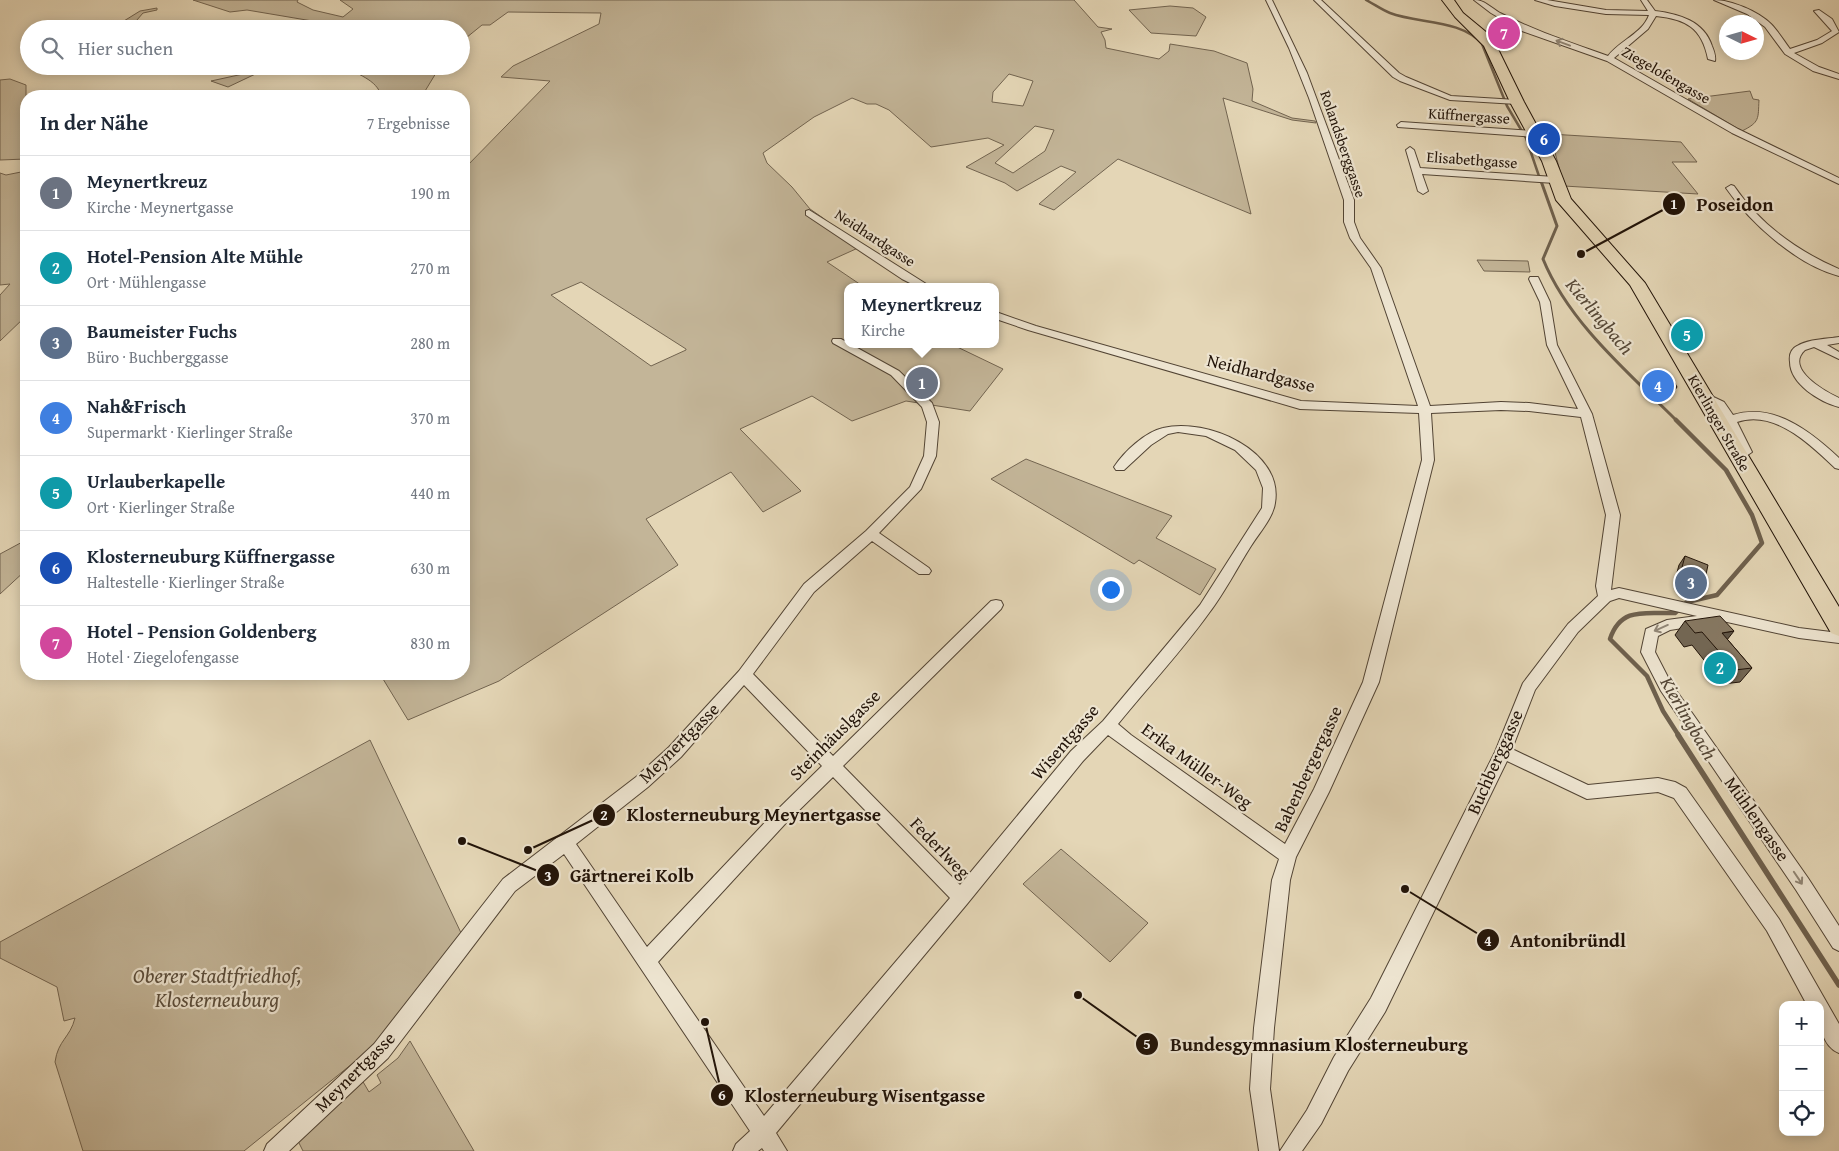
<!DOCTYPE html>
<html lang="de">
<head>
<meta charset="utf-8">
<style>
	body { margin:0; font-family:"Gentium Book Plus",serif; background:#f2f2f3; color:#1f2937 }
	.controls { position:absolute; right:15px; bottom:15px; display:grid; overflow:hidden; border-radius:10px; box-shadow:0 2px 12px #0003 }
	.controls button { width:45px; height:45px; display:grid; place-items:center; padding:0; border:0; border-bottom:1px solid #e0e1e3; background:#fff; color:#1f2937; font:25px sans-serif }
	.compass { position:absolute; left:1719px; top:15px; width:45px; height:45px; border-radius:50%; background:#fff; box-shadow:0 2px 12px #0003; rotate:95deg }
	.you { position:absolute; left:1110px; top:589px; width:18px; height:18px; margin:-12px; border:4px solid #fff; border-radius:50%; background:#1a73e8; box-shadow:0 0 0 8px #1a73e833 }
	.badge { display:grid; place-items:center; width:32px; height:32px; border-radius:50%; background:#0f766e; color:#fff; font-size:16px; font-weight:700 }
	.pin { position:absolute; translate:-50% -50%; border:2px solid #fff; box-shadow:0 1px 5px #0006 }
	.popup { position:absolute; left:844px; top:283px; width:155px; height:65px; box-sizing:border-box; display:grid; place-content:center; border-radius:10px; background:#fff; filter:drop-shadow(0 1px 4px #0005); font-size:16px; white-space:nowrap; color:#747a83 }
	.popup b { font-size:19px; color:#1f2937 }
	.popup::after { content:''; position:absolute; left:50%; top:100%; margin-left:-10px; border:10px solid transparent; border-top-color:#fff }
	.list { margin:0; padding:0; list-style:none }
	h2 { display:flex; justify-content:space-between; align-items:center; height:65px; margin:0; padding:0 20px; font-size:21px }
	h2 small { font-size:16px; font-weight:400; color:#747a83 }
	.list li { display:grid; grid-template-columns:32px 1fr auto; gap:15px; align-items:center; box-sizing:border-box; height:75px; padding:0 20px; border-top:1px solid #e0e1e3 }
	.list b { display:block; font-size:19px; white-space:nowrap }
	.list p { margin:0; font-size:16px; white-space:nowrap; color:#747a83 }
	.list em { font-size:16px; font-style:normal; color:#747a83 }
	.icon { flex:none; width:28px; height:28px; fill:none; stroke:currentColor; stroke-width:2; stroke-linecap:round; stroke-linejoin:round }
	.map { position:relative; flex:none; width:1839px; height:1151px; overflow:hidden }
	.search { position:absolute; background:#fff; box-shadow:0 2px 12px #0003; left:20px; top:20px; width:450px; height:55px; display:flex; align-items:center; gap:12px; box-sizing:border-box; padding:0 18px; border-radius:28px; color:#747a83; font-size:19px }
	.panel { position:absolute; background:#fff; box-shadow:0 2px 12px #0003; left:20px; top:90px; width:450px; height:590px; border-radius:20px }
	.map>svg:first-child { display:block }
	.green { fill:#c3b598; stroke:#726450; fill-rule:evenodd }
	.lines { fill:none; stroke-linecap:round; stroke-linejoin:round }
	.stream-far3 { stroke:#6e604d; stroke-width:2.5 }
	.stream-far2 { stroke:#6e604d; stroke-width:3 }
	.stream-far1 { stroke:#6e604d; stroke-width:4.5 }
	.stream { stroke:#6e604d; stroke-width:5.5 }
	.street-casing { stroke:#524434; stroke-width:2 }
	.primary-casing { stroke:#211308; stroke-width:2 }
	.street { fill:#ede4d0; fill-rule:evenodd }
	.primary { fill:#e4d6b6; fill-rule:evenodd }
	.wall { fill:#736754; stroke:#211308 }
	.shaded-wall { fill:#5e5445; stroke:#211308 }
	.building { fill:#867862; stroke:#211308 }
	.oneway { stroke:#918676 }
	.labels { text-anchor:middle; stroke-width:4.5; stroke-linejoin:round; paint-order:stroke }
	.far-street-label { font-size:15px; fill:#211308; stroke:#ede4d0 }
	.street-label { font-size:18px; fill:#211308; stroke:#ede4d0 }
	.water-label { font-size:19px; font-style:italic; fill:#554736; stroke:#ede4d0 }
	.near-park-label { font-size:21px; font-style:italic; fill:#5a4c3a; stroke:#ede4d0 }
	.leader { fill:none; stroke:#211308; stroke-width:2 }
	.callout-dot { fill:#211308; stroke:#ede4d0; stroke-width:2 }
	.mark-label { font-size:15px; text-anchor:middle; font-weight:bold; fill:#fff }
	.callout-label { font-size:19px; text-anchor:middle; font-weight:bold; fill:#211308; stroke:#ede4d0; stroke-width:4.5; stroke-linejoin:round; paint-order:stroke }
</style>
</head>
<body>
<div class="map">
<svg width="1839" height="1151" viewBox="0 0 1839 1151">
	<rect width="100%" height="100%" fill="#e4d6b6"/>
	<filter id="stains"><feTurbulence type="fractalNoise" baseFrequency=".004" numOctaves="4"/><feColorMatrix values="0 0 0 0 .2 0 0 0 0 .09 0 0 0 0 .02 0 0 0 .5 -.17"/></filter>
	<radialGradient id="worn" r=".72"><stop offset=".6" stop-color="#630" stop-opacity="0"/><stop offset="1" stop-color="#630" stop-opacity=".3"/></radialGradient>
	<path class="green" d="M193 0H298L297 2 313 10 343 17 353 9 340 0H1074L1098 27 1112 29 1101 32 1105 40 1106 48 1159 59 1169 51 1170 44 1214 51 1247 63 1253 89 1252 101 1292 118 1315 121 1316 123 1292 120 1223 98 1251 214 1118 159 1054 210 1039 204 1076 172 1061 166 1017 191 1005 183 966 167 1004 145 988 138 931 147 889 110 876 104H867L852 98 814 117 763 153 767 163 792 187 810 209 823 218 858 248 827 262 864 287H848V344H951L1003 369 970 411 906 401 852 421 812 396 740 429 801 491 763 512 731 472 646 519 678 565 499 681 408 720 380 674H464V169L550 81 501 77 513 66 599 24 601 13 508 12 490 25H482L461 42V29H335L336 25 247 10 230 12ZM1009 74 1033 81 1023 106 992 102 993 92ZM1035 126 1054 130 1045 151 1013 173 995 163ZM581 282 686 349V350L651 366 551 295Z
		M1170 6 1193 8 1206 17 1196 36 1151 33 1129 10Z
		M157 8V10L143 13 130 28 131 29H111L140 11Z
		M342 66H437L436 73 422 96H381C378 80 355 73 342 66Z
		M266 69 228 87 211 81Z
		M10 79 26 85V159L0 160V80Z
		M1750 91 1753 99 1759 100C1758 119 1760 122 1742 131L1688 99Z
		M1550 134 1681 142 1697 162H1672L1698 194 1564 186Z
		M26 171V316L0 341V295L10 284 0 285V173L6 175Z
		M1477 260 1528 261 1530 272 1484 271Z
		M1026 459 1172 516 1156 538 1216 569 1200 595 1139 560 1134 564 991 479Z
		M26 540V570L0 594V554Z
		M370 740 462 935 373 1047 244 1151H83L55 1062C58 1040 70 1038 75 1018L64 1021 57 987 0 958V942Z
		M1061 849 1148 923 1110 962 1023 884Z
		M410 1041 474 1151H303L297 1139 362 1080 369 1092 381 1083 377 1075 398 1058Z"/>
	<g class="lines">
		<path class="stream-far3" d="M1366 0C1374 4 1382 10 1390 13 1419 24 1461 19 1482 44L1507 106 1526 138 1541 182"/>
		<path class="stream-far2" d="M1541 181 1557 226 1543 259C1569 323 1629 373 1677 421"/>
		<path class="stream-far1" d="M1676 420 1726 470 1752 515 1762 543 1717 595 1687 602 1675 613C1646 614 1621 606 1610 639L1647 676 1663 711 1679 736"/>
		<path class="stream" d="M1678 735 1839 985"/>
		<defs>
			<path id="street" d="M1266 0H1272L1307 73 1354 200V222L1360 238 1381 268 1430 406 1501 402 1529 403 1578 409 1547 345 1540 302 1529 279 1530 277H1538L1550 302 1557 345 1592 414 1620 515 1611 590 1619 588 1799 628 1839 633V643L1799 638 1709 618 1708 624 1670 630 1658 636 1655 652 1671 683 1808 878 1839 926V951L1833 948 1796 890 1661 691 1641 652 1646 629 1667 620 1697 616 1619 598 1610 601 1578 632 1535 690 1512 749 1588 785 1658 778 1675 782 1686 788 1779 919 1839 1024V1053C1820 1045 1820 1022 1820 1005H1807L1767 931 1674 798 1658 792 1587 799 1507 761 1385 1012 1348 1071 1321 1124 1302 1151H1280L1307 1110 1334 1057 1371 998 1495 752 1523 683 1568 624 1598 596 1596 586 1606 515 1581 417 1529 411 1501 410 1431 413 1434 460 1379 682 1329 792 1296 857 1290 880 1274 1028 1270 1089 1279 1151H1259L1250 1089 1254 1028 1272 880 1279 859 1108 735 1083 761 967 904 776 1133 787 1151H764L762 1148 758 1151H733L736 1144 750 1131 564 854 515 891 388 1058 289 1151H264L267 1144 374 1044 503 879 636 777 669 747 739 671 804 584 866 531 910 487 924 456 927 422 922 407 891 375 833 343 832 341 833 339H841L899 371 932 403 939 422 936 456 921 489 879 533 929 568 931 571 929 574H919L872 541 814 592 753 674 833 756 991 601 996 600 1001 601 1003 605 1001 609 843 766 960 885 1071 751 1103 721 1200 605 1262 508 1263 488 1256 470 1235 450 1206 436 1178 432 1168 434 1151 445 1124 470H1116L1114 467C1124 452 1145 432 1163 428 1207 417 1284 451 1275 503 1273 518 1259 533 1251 546 1237 568 1225 592 1209 613 1181 652 1148 687 1118 724L1131 735 1285 844 1314 789 1363 682 1422 460 1419 413 1300 409 1028 330 996 319V312L1036 326 1301 401 1418 406 1371 268 1350 238 1344 222V200L1309 98 1289 48ZM744 685 822 766 773 814 647 947 576 844 648 787 681 757ZM833 777 950 898 764 1116 658 962 785 824Z
				M1314 0H1321L1399 73 1406 77 1451 96 1517 100 1521 102 1517 104 1450 100 1400 81 1393 77Z
				M1474 0C1485 0 1491 8 1500 13 1535 31 1572 43 1608 56 1620 40 1642 34 1649 15L1606 14 1555 6 1535 0H1547L1606 10 1648 11 1641 0H1647L1655 11C1679 14 1704 21 1712 46 1714 51 1716 56 1715 61L1708 59C1702 28 1686 19 1656 16L1648 29 1614 58 1738 129 1839 178V184L1732 133 1607 61 1522 31 1491 13Z
				M1714 0C1731 0 1758 11 1771 24 1778 31 1784 41 1790 49L1817 40 1832 31 1814 11 1819 10 1832 19 1839 32 1822 43 1794 53 1819 67 1839 74V79L1813 71 1785 54 1765 27 1747 14Z
				M1401 122 1535 131 1539 134 1535 137 1398 127 1397 125Z
				M1410 147 1414 150 1420 168 1555 177 1560 180 1555 183 1422 174 1428 191 1423 194 1418 191 1406 150Z
				M1731 185 1734 186C1760 224 1797 251 1839 269V276C1797 265 1750 223 1726 188Z
				M809 210 931 287H918L902 279 806 215V211Z
				M1839 337V343L1827 345 1839 352V359L1814 347 1805 350C1784 369 1826 392 1839 398V407C1820 402 1790 384 1790 362 1789 355 1791 349 1797 346 1809 339 1826 339 1839 337Z
				M1703 392 1724 402 1733 415C1774 402 1811 432 1839 458V469L1835 468C1810 444 1774 409 1737 422L1752 452 1742 459H1734L1732 456 1739 450 1716 408 1697 396Z"/>
			<path id="primary" d="M1442 0H1454L1463 13 1486 32 1496 45 1524 102 1556 161 1571 199 1645 283 1839 607V636L1831 633 1630 285 1556 200 1542 161 1510 102 1484 46 1455 17Z"/>
		</defs>
		<use href="#street" class="street-casing"/>
		<use href="#primary" class="primary-casing"/>
		<use href="#street" class="street"/>
		<use href="#primary" class="primary"/>
	</g>
	<path class="wall" d="M1649 372 1677 387 1671 396 1657 395 1644 381Z
		M1685 556 1705 579 1698 588 1675 580 1679 565Z
		M1685 621 1727 639 1752 668 1740 682 1723 684 1692 645 1684 647 1675 635Z"/>
	<path class="shaded-wall" d="M1734 631 1723 645 1722 633Z"/>
	<path class="building" d="M1649 372 1670 374 1677 387 1663 385Z
		M1685 556 1708 565 1705 579 1681 571Z
		M1720 616 1734 631 1722 633 1752 668 1735 670 1702 632 1695 633 1685 621Z"/>
	<defs><path id="oneway-shaft" d="M-6 0H5M1.5-3L5.5 0L1.5 3" fill="none" stroke-width="1.6" stroke-linecap="round" stroke-linejoin="round" transform="scale(1.25)"/></defs>
	<g class="oneway">
		<use href="#oneway-shaft" transform="translate(1563 43) rotate(-160)"/>
		<use href="#oneway-shaft" transform="translate(1661 628) rotate(156)"/>
		<use href="#oneway-shaft" transform="translate(1798 878) rotate(56)"/>
	</g>
	<g class="labels">
		<g class="far-street-label">
			<text transform="translate(1666 75) rotate(30)" y="5">Ziegelofengasse</text>
			<text transform="translate(1469 116) rotate(4)" y="5">Küffnergasse</text>
			<text transform="translate(1343 144) rotate(71)" y="5">Rolandsberggasse</text>
			<text transform="translate(1472 160) rotate(4)" y="5">Elisabethgasse</text>
			<text transform="translate(875 238) rotate(33)" y="5">Neidhardgasse</text>
			<text transform="translate(1719 423) rotate(60)" y="5">Kierlinger Straße</text>
		</g>
		<g class="street-label">
			<text transform="translate(1261 373) rotate(14)" y="6">Neidhardgasse</text>
			<text transform="translate(835 735) rotate(-45)" y="6">Steinhäuslgasse</text>
			<text transform="translate(1065 742) rotate(-49)" y="6">Wisentgasse</text>
			<text transform="translate(679 743) rotate(-45)" y="6">Meynertgasse</text>
			<text transform="translate(1495 762) rotate(-66)" y="6">Buchberggasse</text>
			<text transform="translate(1197 766) rotate(36)" y="6">Erika Müller-Weg</text>
			<text transform="translate(1308 769) rotate(-65)" y="6">Babenbergergasse</text>
			<text transform="translate(1757 819) rotate(55)" y="6">Mühlengasse</text>
			<text transform="translate(940 848) rotate(46)" y="6">Federlweg</text>
			<text transform="translate(355 1072) rotate(-45)" y="6">Meynertgasse</text>
		</g>
		<g class="water-label">
			<text transform="translate(1600 316) rotate(50)" y="7">Kierlingbach</text>
			<text transform="translate(1689 718) rotate(60)" y="7">Kierlingbach</text>
		</g>
		<g class="near-park-label">
			<text x="217" y="983">Oberer Stadtfriedhof,<tspan x="217" dy="24">Klosterneuburg</tspan></text>
		</g>
	</g>
	<path class="leader" d="M1581 254L1674 204M528 850L604 815M462 841L548 875M1405 889L1488 940M1078 995L1147 1044M705 1022L722 1095"/>
	<g class="callout-dot">
		<circle cx="1581" cy="254" r="5"/>
		<circle cx="528" cy="850" r="5"/>
		<circle cx="462" cy="841" r="5"/>
		<circle cx="1405" cy="889" r="5"/>
		<circle cx="1078" cy="995" r="5"/>
		<circle cx="705" cy="1022" r="5"/>
		<circle cx="1674" cy="204" r="12"/>
		<circle cx="604" cy="815" r="12"/>
		<circle cx="548" cy="875" r="12"/>
		<circle cx="1488" cy="940" r="12"/>
		<circle cx="1147" cy="1044" r="12"/>
		<circle cx="722" cy="1095" r="12"/>
	</g>
	<g class="mark-label">
		<text x="1674" y="209">1</text>
		<text x="604" y="820">2</text>
		<text x="548" y="881">3</text>
		<text x="1488" y="946">4</text>
		<text x="1147" y="1049">5</text>
		<text x="722" y="1100">6</text>
	</g>
	<g class="callout-label">
		<text x="1735" y="211">Poseidon</text>
		<text x="754" y="821">Klosterneuburg Meynertgasse</text>
		<text x="632" y="882">Gärtnerei Kolb</text>
		<text x="1568" y="947">Antonibründl</text>
		<text x="1319" y="1051">Bundesgymnasium Klosterneuburg</text>
		<text x="865" y="1102">Klosterneuburg Wisentgasse</text>
	</g>
	<rect width="100%" height="100%" filter="url(#stains)"/>
	<rect width="100%" height="100%" fill="url(#worn)"/>
</svg>
<div class="controls">
<button>+</button>
<button>−</button>
<button><svg class="icon" aria-label="locate" viewBox="0 0 24 24"><circle cx="12" cy="12" r="6"/><path d="M12 2v4M12 18v4M2 12h4M18 12h4"/></svg></button>
</div>
<svg class="compass" viewBox="-18 -18 36 36"><path d="M0-13l5 13h-10z" fill="#e53935"/><path d="M0 13l5-13h-10z" fill="#747a83"/></svg>
<div class="you"></div>
<div class="pin badge" style="left:922px;top:383px;background:#6b7280">1</div>
<div class="popup"><b>Meynertkreuz</b>Kirche</div>
<div class="pin badge" style="left:1720px;top:668px;background:#0f9aa8">2</div>
<div class="pin badge" style="left:1691px;top:583px;background:#5c6f8a">3</div>
<div class="pin badge" style="left:1658px;top:386px;background:#3f7fe0">4</div>
<div class="pin badge" style="left:1687px;top:335px;background:#0f9aa8">5</div>
<div class="pin badge" style="left:1544px;top:139px;background:#1a4fb4">6</div>
<div class="pin badge" style="left:1504px;top:33px;background:#d1479c">7</div>
<div class="search"><svg class="icon" aria-label="search" viewBox="0 0 24 24"><circle cx="10" cy="10" r="6"/><path d="M15 15l6 6"/></svg>Hier suchen</div>
<section class="panel">
<h2>In der Nähe<small>7 Ergebnisse</small></h2>
<ul class="list">
<li><span class="badge" style="background:#6b7280">1</span><div><b>Meynertkreuz</b><p>Kirche · Meynertgasse</p></div><em>190 m</em></li>
<li><span class="badge" style="background:#0f9aa8">2</span><div><b>Hotel-Pension Alte Mühle</b><p>Ort · Mühlengasse</p></div><em>270 m</em></li>
<li><span class="badge" style="background:#5c6f8a">3</span><div><b>Baumeister Fuchs</b><p>Büro · Buchberggasse</p></div><em>280 m</em></li>
<li><span class="badge" style="background:#3f7fe0">4</span><div><b>Nah&amp;Frisch</b><p>Supermarkt · Kierlinger Straße</p></div><em>370 m</em></li>
<li><span class="badge" style="background:#0f9aa8">5</span><div><b>Urlauberkapelle</b><p>Ort · Kierlinger Straße</p></div><em>440 m</em></li>
<li><span class="badge" style="background:#1a4fb4">6</span><div><b>Klosterneuburg Küffnergasse</b><p>Haltestelle · Kierlinger Straße</p></div><em>630 m</em></li>
<li><span class="badge" style="background:#d1479c">7</span><div><b>Hotel - Pension Goldenberg</b><p>Hotel · Ziegelofengasse</p></div><em>830 m</em></li>
</ul>
</section>
</div>
</body>
</html>
